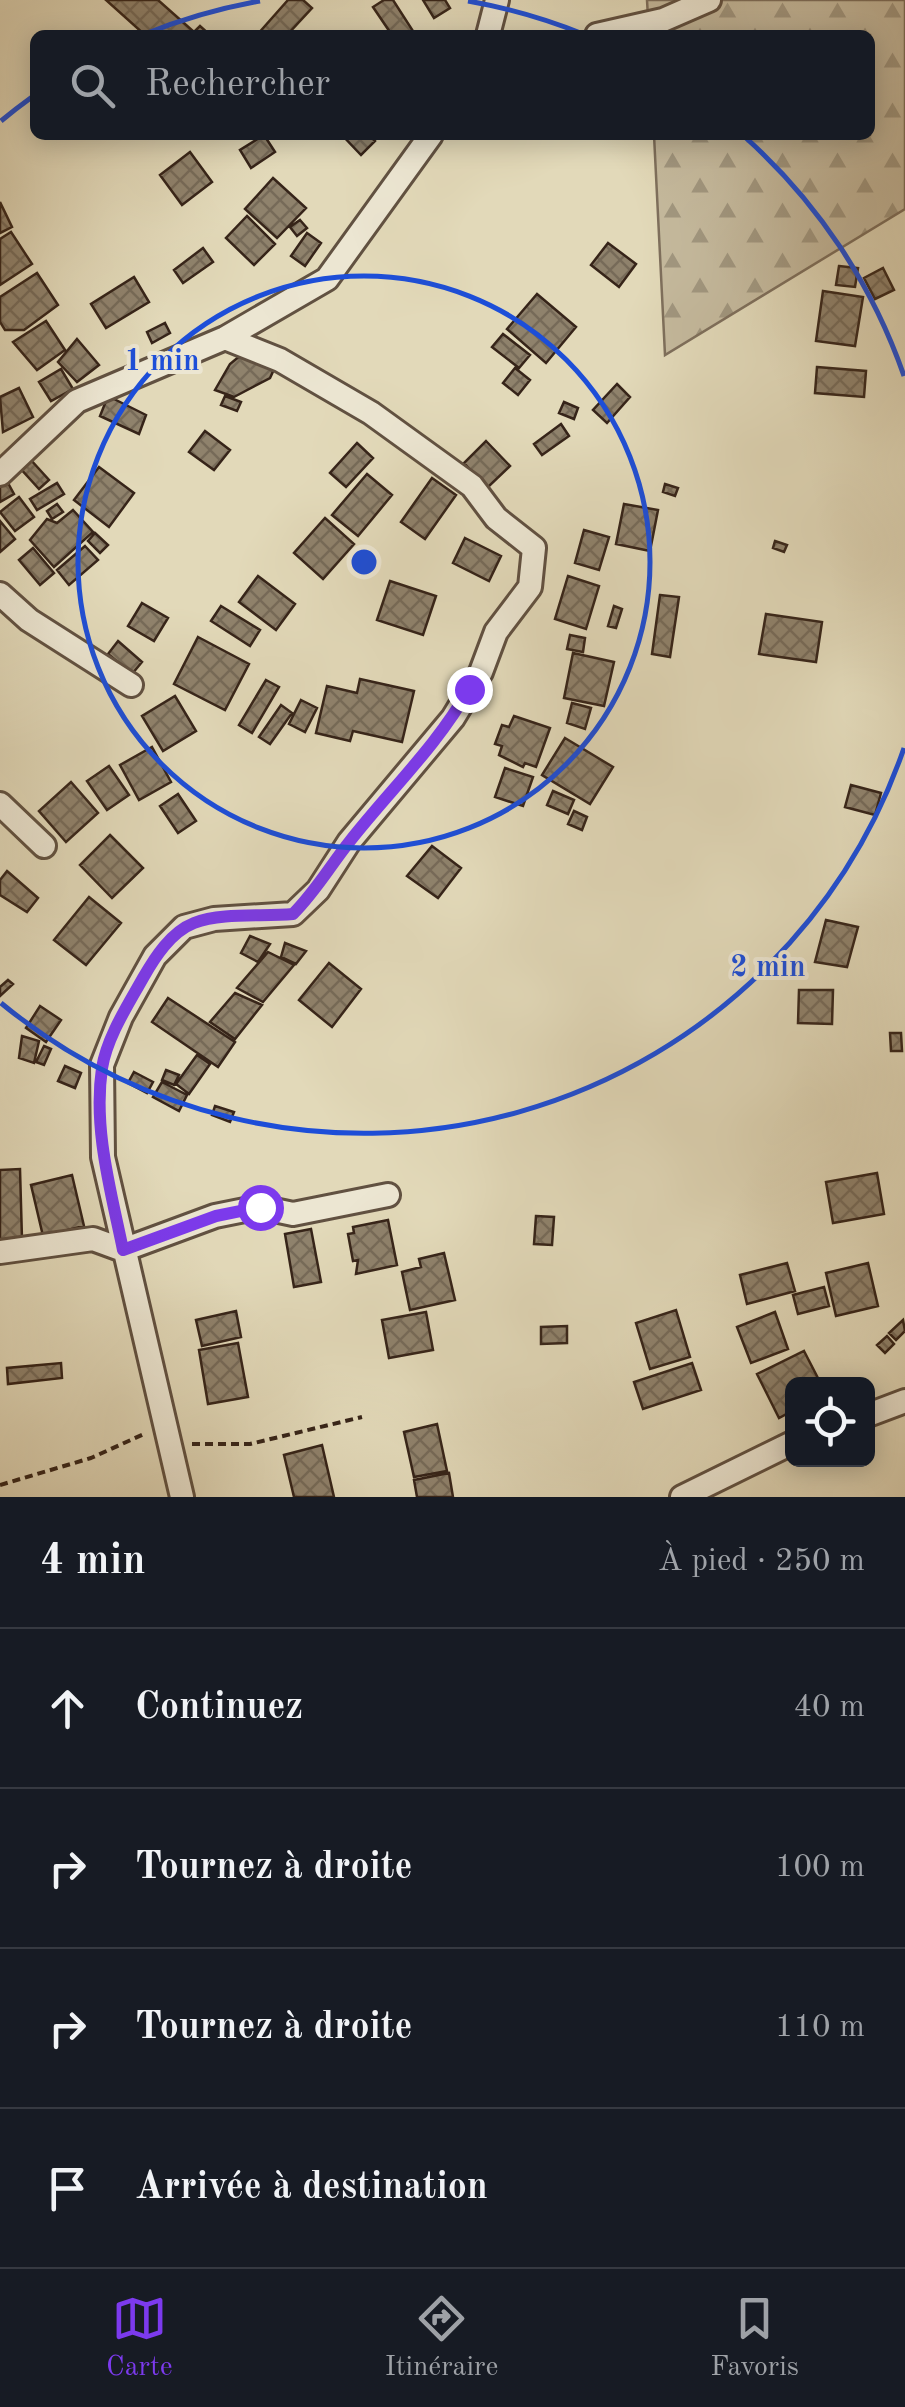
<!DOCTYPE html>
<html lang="fr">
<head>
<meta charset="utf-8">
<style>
	body { margin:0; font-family:"Old Standard TT",serif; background:#20242c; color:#f1f3f6 }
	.controls { position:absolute; right:30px; bottom:30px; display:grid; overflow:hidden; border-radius:15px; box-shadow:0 5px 25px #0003 }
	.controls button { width:90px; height:90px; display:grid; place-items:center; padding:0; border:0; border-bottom:2px solid #363941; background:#171b24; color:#f1f3f6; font:50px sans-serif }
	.stop { position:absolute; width:30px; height:30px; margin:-22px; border:8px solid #7c3aed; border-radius:50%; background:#fff }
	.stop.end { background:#7c3aed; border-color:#fff; box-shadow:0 2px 10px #0008 }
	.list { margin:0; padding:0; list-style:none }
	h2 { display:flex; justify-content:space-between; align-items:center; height:130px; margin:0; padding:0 40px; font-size:42px }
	h2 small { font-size:32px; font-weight:400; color:#9ea1a6 }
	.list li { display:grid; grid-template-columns:65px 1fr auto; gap:30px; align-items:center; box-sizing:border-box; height:160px; padding:0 40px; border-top:2px solid #363941 }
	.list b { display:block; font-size:38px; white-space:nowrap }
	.list em { font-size:32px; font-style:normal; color:#9ea1a6 }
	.icon { flex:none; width:55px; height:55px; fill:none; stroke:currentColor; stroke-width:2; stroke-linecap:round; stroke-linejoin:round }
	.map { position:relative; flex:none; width:905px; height:1497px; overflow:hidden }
	.search { position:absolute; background:#171b24; box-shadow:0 5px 25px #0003; left:30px; right:30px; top:30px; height:110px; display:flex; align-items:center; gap:25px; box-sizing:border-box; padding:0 35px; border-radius:15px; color:#9ea1a6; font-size:38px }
	.sheet { height:770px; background:#171b24 }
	nav { display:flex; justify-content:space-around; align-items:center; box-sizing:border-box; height:140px; border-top:2px solid #363941; background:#171b24; font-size:28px; color:#9ea1a6 }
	nav a { display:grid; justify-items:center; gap:5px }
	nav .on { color:#7c3aed }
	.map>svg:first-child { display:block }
	.forest { fill:url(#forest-firs); stroke:#7e6f5c; stroke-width:2.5 }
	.building { fill:url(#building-cross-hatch); stroke:#362419; stroke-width:2.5 }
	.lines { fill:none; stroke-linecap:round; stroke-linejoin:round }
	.street-casing { stroke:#615141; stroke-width:28 }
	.path { stroke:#362419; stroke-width:4; stroke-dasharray:8 5; stroke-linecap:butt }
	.street { stroke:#ece6d2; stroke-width:22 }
	.route { stroke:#7c3aed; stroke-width:12 }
	.ring { fill:none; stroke:#1d4ed8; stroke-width:5 }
	.centre { fill:#1d4ed8; stroke:#ece6d2; stroke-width:5 }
	.ring-label { font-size:30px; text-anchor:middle; font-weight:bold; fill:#1d4ed8; stroke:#ece6d2; stroke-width:8; stroke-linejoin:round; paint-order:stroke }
</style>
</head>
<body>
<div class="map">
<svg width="905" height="1497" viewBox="0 0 905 1497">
	<defs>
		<pattern id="forest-firs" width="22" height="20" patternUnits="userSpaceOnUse" patternTransform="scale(2.5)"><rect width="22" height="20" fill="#c5ba9e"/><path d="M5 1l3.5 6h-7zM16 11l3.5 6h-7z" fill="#a19780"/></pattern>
		<pattern id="building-cross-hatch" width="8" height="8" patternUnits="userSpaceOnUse" patternTransform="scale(2.5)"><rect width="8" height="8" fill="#8f826c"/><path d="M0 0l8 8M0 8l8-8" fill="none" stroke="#766a58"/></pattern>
	</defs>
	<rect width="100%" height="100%" fill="#e2d9b9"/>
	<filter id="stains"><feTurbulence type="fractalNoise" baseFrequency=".002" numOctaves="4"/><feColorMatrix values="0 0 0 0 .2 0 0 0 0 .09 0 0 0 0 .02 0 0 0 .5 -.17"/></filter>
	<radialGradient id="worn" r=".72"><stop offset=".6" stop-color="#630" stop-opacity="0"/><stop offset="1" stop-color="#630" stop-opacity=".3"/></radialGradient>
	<path class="forest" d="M647 0H905V209L665 355 654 135H870V35H649Z"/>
	<path class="building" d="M106 0H158L194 32 200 26 210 35H145Z
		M288 0H303L312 8 287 35H257Z
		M384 0H393L413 31 392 35 373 7Z
		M423 0H445L450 8 434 18Z
		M264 135 275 152 251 168 240 150Z
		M342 135H369L375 141 361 155Z
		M190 152 212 182 182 205 160 175Z
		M273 178 306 208 277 238 245 209Z
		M0 202 12 227 0 233Z
		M247 216 275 244 254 265 226 238Z
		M300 220 307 228 297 236 290 227Z
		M11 232 32 264 0 285V239Z
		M307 233 321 243 305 266 291 256Z
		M608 243 636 264 619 287 591 265Z
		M203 248 213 262 183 283 174 270Z
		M839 266 858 268 855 287 836 285Z
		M883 268 894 290 875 299 864 278Z
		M37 273 58 305 24 330H5L0 322V297Z
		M134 277 149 302 106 328 91 304Z
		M823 291 863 297 855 346 816 341Z
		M537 294 576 327 546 363 507 329Z
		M46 321 65 350 37 370 13 342Z
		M165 323 170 333 152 343 147 332Z
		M503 334 530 355 519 368 492 347Z
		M77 339 99 365 77 382 58 362Z
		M247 350 276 365 270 378 234 397 215 390 230 364Z
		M817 367 866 371 864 397 815 393Z
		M515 368 530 380 518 395 503 383Z
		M61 369 73 389 51 401 39 382Z
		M617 384 630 397 607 423 593 410Z
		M19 388 33 417 3 432 0 397Z
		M108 396 146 415 139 434 100 416Z
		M225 396 241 402 237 411 221 405Z
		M564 402 578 408 574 419 559 413Z
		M561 424 569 436 542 455 534 444Z
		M205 431 230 450 214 470 189 452Z
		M486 441 510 466 487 488 464 463Z
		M357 443 373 458 346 487 330 473Z
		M30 459 49 480 39 489 20 468Z
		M99 467 134 493 109 527 74 500Z
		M367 474 392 495 358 536 332 515Z
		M432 478 456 495 425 539 401 522Z
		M8 483 14 494 0 502V487Z
		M57 483 64 494 37 510 30 499Z
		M665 484 678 488 675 496 663 492Z
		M19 497 34 517 15 531 0 512Z
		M57 504 63 512 52 519 47 511Z
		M624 504 658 510 650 551 616 544Z
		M73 510 93 532 54 567 30 540 47 519 57 523Z
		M325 518 354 544 323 579 294 553Z
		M0 521 15 539 0 552Z
		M584 530 609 537 599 570 575 563Z
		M95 533 108 545 100 553 88 541Z
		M465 538 501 556 489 581 453 563Z
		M775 541 787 545 784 552 773 548Z
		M85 546 98 560 69 585 57 570Z
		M33 548 54 573 40 585 19 560Z
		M258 576 295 604 276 630 239 602Z
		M568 576 599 586 586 629 555 619Z
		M390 581 436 596 423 635 377 620Z
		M660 595 679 597 670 657 652 654Z
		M142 603 168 618 154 641 128 626Z
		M221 606 260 630 250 646 211 621Z
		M614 606 622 609 616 628 608 626Z
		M766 614 822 622 816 662 759 654Z
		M570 635 585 638 583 652 567 649Z
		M198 637 249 664 225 710 174 684Z
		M118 641 142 662 132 674 108 654Z
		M573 653 614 662 604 706 564 698Z
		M360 679 414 691 402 742 353 731 350 741 316 733 327 686 357 693Z
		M266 680 279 687 252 733 239 725Z
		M175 696 196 731 163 751 142 716Z
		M301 700 317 708 305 732 289 724Z
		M572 703 591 708 585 729 567 723Z
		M281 705 292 713 270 744 259 737Z
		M514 716 550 728 536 767 525 763 523 767 499 755 502 746 495 744 502 725 509 727Z
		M565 738 613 767 590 804 542 775Z
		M152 747 171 782 139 800 120 765Z
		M109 766 129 795 107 810 87 781Z
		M505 768 533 777 523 806 495 797Z
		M71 782 98 813 66 842 39 811Z
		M851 785 881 793 875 815 845 807Z
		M553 791 574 800 568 814 547 805Z
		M178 794 196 821 178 833 160 806Z
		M574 811 587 817 582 830 568 824Z
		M110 835 143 868 112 898 80 865Z
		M432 846 461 868 438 898 407 876Z
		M7 871 38 898 27 912 0 895V880Z
		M89 897 121 923 86 965 54 940Z
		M826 920 858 927 847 967 815 962Z
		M250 936 270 944 258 962 241 953Z
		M285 943 306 951 296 964 281 957Z
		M268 952 294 965 263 1002 237 988Z
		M329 963 361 989 332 1027 299 1000Z
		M8 980 13 984 0 996V987Z
		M799 990H833L832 1024 798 1023Z
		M235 993 262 1005 235 1039 210 1022Z
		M168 998 235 1042 218 1067 152 1022Z
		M40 1006 61 1020 46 1042 26 1028Z
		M890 1033H901L902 1051H891Z
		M22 1036 39 1041 34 1063 19 1058Z
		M44 1046 51 1049 44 1065 36 1062Z
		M197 1055 210 1064 189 1094 176 1084Z
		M65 1066 81 1073 75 1088 58 1081Z
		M166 1070 179 1075 174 1085 162 1080Z
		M134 1072 153 1082 147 1093 128 1083Z
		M162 1082 187 1095 179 1111 153 1097Z
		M215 1106 234 1112 230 1122 212 1115Z
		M20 1169 22 1239 0 1240V1170Z
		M877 1173 884 1214 833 1223 826 1182Z
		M72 1175 84 1226 43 1236 31 1185Z
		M536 1216 554 1217 552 1245 534 1244Z
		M388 1220 397 1265 356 1274 358 1260 353 1261 348 1234 354 1233 353 1227Z
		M311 1229 321 1282 294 1287 285 1234Z
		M444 1253 455 1300 410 1310 402 1272 421 1267 419 1259Z
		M787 1263 795 1291 747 1304 740 1275Z
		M868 1263 878 1306 836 1316 826 1273Z
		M824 1287 829 1306 798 1314 793 1295Z
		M676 1310 690 1357 650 1369 636 1323Z
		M236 1311 241 1337 202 1346 196 1320Z
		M426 1312 433 1350 389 1358 382 1320Z
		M775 1312 788 1349 751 1363 737 1327Z
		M903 1320 905 1331 896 1340 889 1333Z
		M567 1326V1343L541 1344V1327Z
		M887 1336 894 1344 885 1353 877 1345Z
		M238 1343 248 1397 208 1404 199 1350Z
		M804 1351 821 1384H792V1411L779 1418 757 1374Z
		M61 1363 62 1378 8 1384 7 1368Z
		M692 1363 701 1390 643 1409 634 1382Z
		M437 1424 447 1471 414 1477 404 1432Z
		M322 1445 334 1497H294L284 1455Z
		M449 1473 453 1497H417L414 1480Z"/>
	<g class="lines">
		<defs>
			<path id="street" d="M488 35 497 0
				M597 35 663 20 709 0
				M0 474 77 401 225 338 327 279 431 135
				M0 594 29 620 131 685
				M0 804 44 846
				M0 1252 93 1239 123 1250 215 1216 260 1207 293 1214 388 1195
				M868 1415 905 1401
				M182 1497 103 1157 102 1065 121 1017 155 956 184 927 214 919 293 914 318 890 349 842 453 718 481 672 496 632 530 587 534 548 496 518 472 486 371 413 280 360 225 338
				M682 1497 792 1443"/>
		</defs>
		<use href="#street" class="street-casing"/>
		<path class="path" d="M192 1444H250L362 1417
			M0 1485 91 1458 144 1434"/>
		<use href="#street" class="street"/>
	</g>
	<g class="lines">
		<path class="route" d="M260 1207 216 1216 123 1250C111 1191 93 1129 102 1068 107 1037 128 1005 143 978 155 957 171 932 194 923 222 912 263 917 293 914 316 891 330 866 350 841 390 790 437 746 469 689"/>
	</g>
	<g class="ring">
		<circle cx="364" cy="562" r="286"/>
		<path d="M904 748A571 571 0 0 1 1 1003M1 121A571 571 0 0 1 32 97M145 34A571 571 0 0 1 260 1M468 1A571 571 0 0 1 583 34M746 138A571 571 0 0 1 904 376"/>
	</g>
	<circle cx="364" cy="562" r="15" class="centre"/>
	<g class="ring-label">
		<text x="162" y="370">1 min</text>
		<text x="768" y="976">2 min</text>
	</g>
	<rect width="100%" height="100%" filter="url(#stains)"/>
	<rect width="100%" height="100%" fill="url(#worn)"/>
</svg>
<div class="controls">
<button><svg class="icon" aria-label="locate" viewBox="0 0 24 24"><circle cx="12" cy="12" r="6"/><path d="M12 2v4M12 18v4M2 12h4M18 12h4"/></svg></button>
</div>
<div class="stop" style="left:260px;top:1207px"></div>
<div class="stop end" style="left:469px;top:689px"></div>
<div class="search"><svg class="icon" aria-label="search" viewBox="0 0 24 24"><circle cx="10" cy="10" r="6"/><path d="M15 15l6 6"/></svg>Rechercher</div>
</div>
<section class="sheet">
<h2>4 min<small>À pied · 250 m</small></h2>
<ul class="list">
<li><svg class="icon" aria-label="ahead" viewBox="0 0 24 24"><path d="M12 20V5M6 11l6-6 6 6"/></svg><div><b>Continuez</b></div><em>40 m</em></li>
<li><svg class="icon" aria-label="right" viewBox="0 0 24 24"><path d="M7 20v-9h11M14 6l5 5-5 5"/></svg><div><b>Tournez à droite</b></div><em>100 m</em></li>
<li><svg class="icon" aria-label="right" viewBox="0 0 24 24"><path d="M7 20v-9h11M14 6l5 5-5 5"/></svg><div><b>Tournez à droite</b></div><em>110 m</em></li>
<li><svg class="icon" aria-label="arrive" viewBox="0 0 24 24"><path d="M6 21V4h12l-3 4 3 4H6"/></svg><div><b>Arrivée à destination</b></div></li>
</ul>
</section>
<nav>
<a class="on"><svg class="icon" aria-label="map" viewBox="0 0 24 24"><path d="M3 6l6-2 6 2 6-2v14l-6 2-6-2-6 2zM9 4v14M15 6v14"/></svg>Carte</a>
<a><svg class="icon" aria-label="directions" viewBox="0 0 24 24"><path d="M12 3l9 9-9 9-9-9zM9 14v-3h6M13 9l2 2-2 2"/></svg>Itinéraire</a>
<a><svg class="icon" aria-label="saved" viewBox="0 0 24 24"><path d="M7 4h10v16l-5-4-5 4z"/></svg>Favoris</a>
</nav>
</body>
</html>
